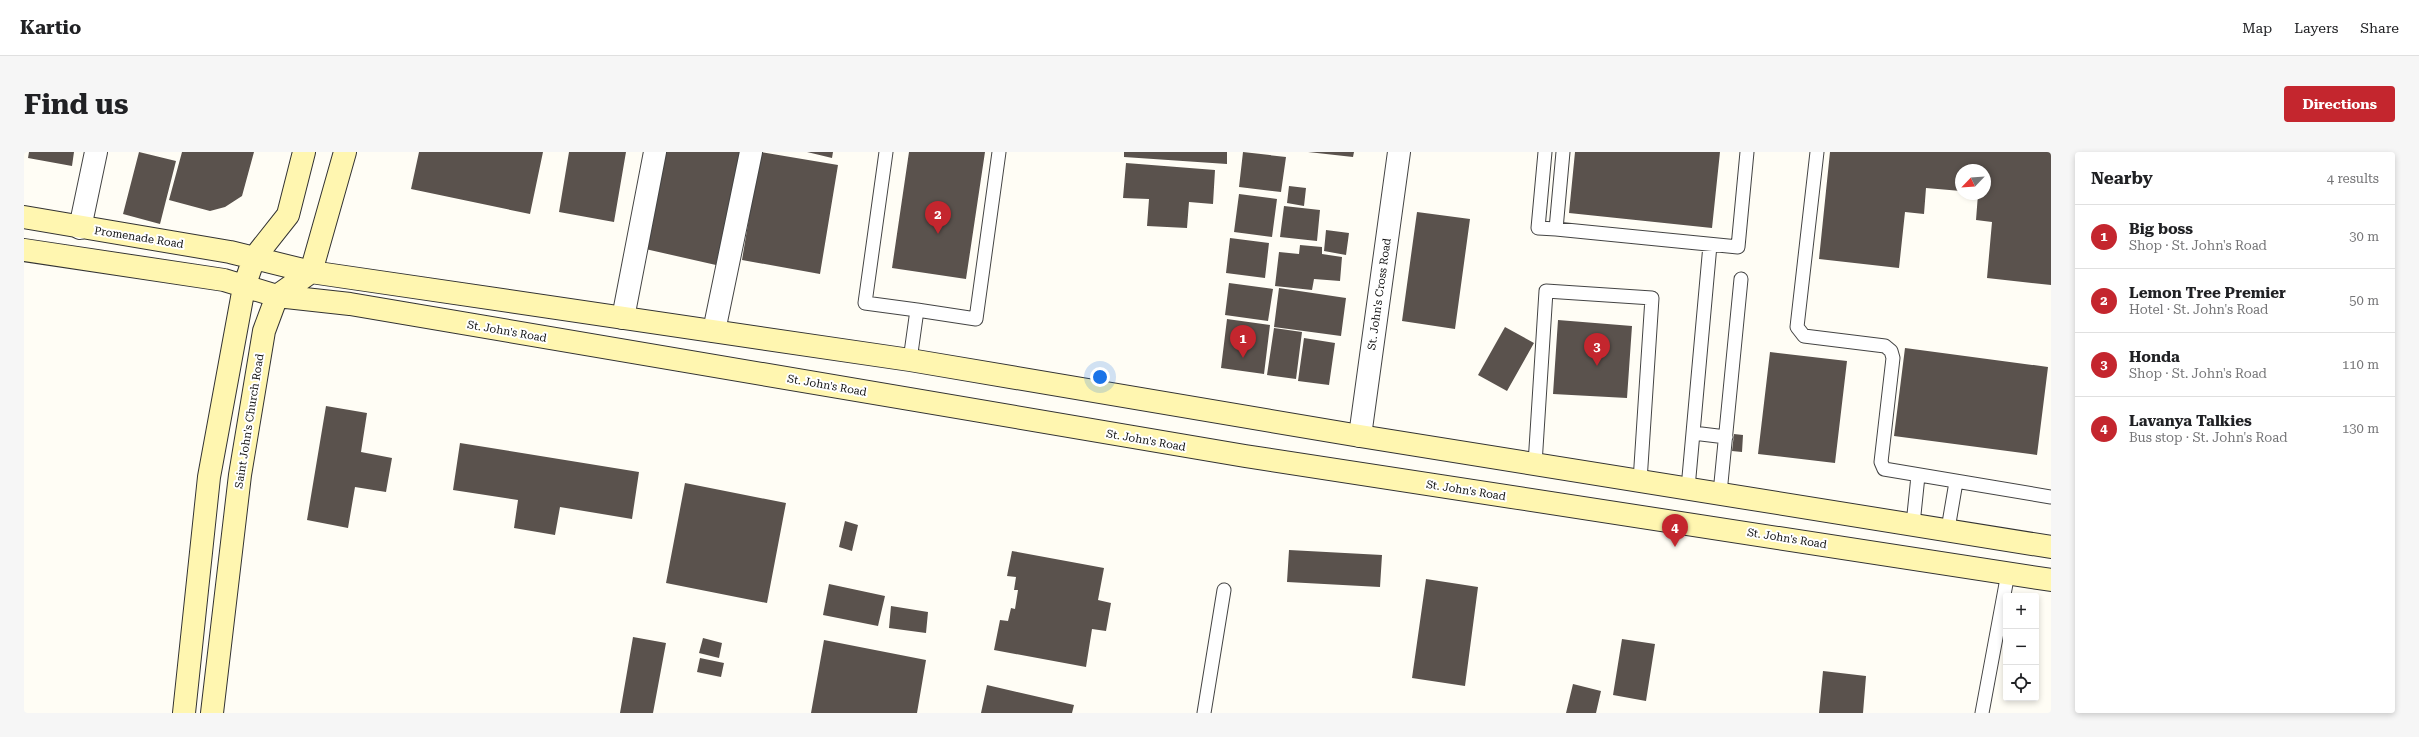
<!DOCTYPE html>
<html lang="en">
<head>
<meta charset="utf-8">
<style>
	body { margin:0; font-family:"Roboto Serif",serif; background:#f6f6f6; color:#202124 }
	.controls { position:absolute; right:12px; bottom:12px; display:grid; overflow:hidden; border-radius:4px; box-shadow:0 2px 6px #0003 }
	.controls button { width:36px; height:36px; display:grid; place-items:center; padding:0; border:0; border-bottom:1px solid #e0e0e0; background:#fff; color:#202124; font:20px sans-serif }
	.compass { position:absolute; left:1931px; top:12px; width:36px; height:36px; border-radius:50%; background:#fff; box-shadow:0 2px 6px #0003; rotate:245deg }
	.you { position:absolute; left:1076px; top:225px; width:14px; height:14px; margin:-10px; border:3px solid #fff; border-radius:50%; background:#1a73e8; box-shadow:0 0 0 6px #1a73e833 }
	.badge { display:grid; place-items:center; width:26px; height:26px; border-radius:50%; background:#c4262e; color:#fff; font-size:13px; font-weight:700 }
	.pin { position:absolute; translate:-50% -33px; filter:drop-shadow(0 1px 2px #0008) }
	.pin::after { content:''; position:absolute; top:21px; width:14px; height:12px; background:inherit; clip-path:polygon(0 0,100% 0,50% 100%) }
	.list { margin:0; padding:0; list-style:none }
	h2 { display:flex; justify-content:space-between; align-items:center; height:52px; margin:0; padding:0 16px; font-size:17px }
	h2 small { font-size:13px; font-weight:400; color:#757577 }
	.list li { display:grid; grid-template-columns:26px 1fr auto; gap:12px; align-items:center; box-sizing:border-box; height:64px; padding:0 16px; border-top:1px solid #e0e0e0 }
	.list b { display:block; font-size:15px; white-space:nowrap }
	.list p { margin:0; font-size:13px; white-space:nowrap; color:#757577 }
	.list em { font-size:13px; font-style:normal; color:#757577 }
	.icon { flex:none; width:22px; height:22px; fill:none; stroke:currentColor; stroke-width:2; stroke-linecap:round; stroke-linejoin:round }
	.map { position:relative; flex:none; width:2027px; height:561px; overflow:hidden; border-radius:4px }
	header { display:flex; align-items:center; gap:24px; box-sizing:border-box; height:56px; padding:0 20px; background:#fff; border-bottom:1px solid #e0e0e0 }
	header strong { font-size:19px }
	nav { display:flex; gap:22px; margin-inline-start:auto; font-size:14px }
	.intro { display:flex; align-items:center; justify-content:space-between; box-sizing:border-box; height:96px; padding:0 24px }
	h1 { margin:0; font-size:28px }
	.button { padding:10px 18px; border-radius:4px; background:#c4262e; color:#fff; font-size:14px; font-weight:700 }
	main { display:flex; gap:24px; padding:0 24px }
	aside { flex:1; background:#fff; border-radius:4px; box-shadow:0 2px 6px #0003 }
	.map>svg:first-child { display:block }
	.building { fill:#5a524d }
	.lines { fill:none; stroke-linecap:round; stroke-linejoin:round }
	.lane-casing { stroke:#444; stroke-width:15 }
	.street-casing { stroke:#444; stroke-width:24 }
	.secondary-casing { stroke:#333; stroke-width:24 }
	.lane { stroke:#fff; stroke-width:13 }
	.street { stroke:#fff; stroke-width:22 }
	.secondary { stroke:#fff6b0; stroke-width:22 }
	.labels { text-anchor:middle; stroke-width:4; stroke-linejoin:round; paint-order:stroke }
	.street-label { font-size:11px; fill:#111; stroke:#fff }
</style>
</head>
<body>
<header>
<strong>Kartio</strong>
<nav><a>Map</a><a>Layers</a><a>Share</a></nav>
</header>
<div class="intro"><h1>Find us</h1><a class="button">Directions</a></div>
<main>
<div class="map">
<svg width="2027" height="561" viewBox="0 0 2027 561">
	<rect width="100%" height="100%" fill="#fffdf5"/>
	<path class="building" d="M5 0H50L48 14 4 6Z
		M115 0 152 9 136 72 99 62Z
		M158 0H230L218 44 201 55 186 59 145 48Z
		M395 0H519L506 62 387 37Z
		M545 0H602L590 70 535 60Z
		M638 0H716L692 113 617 96Z
		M736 0 814 13 796 122 718 108Z
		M783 0H809L808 6Z
		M885 0H961L942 127 868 116Z
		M1100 0H1203V12L1100 5Z
		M1219 0 1262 5 1257 40 1215 35Z
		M1284 0H1330L1329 5Z
		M1551 0H1696L1688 76 1545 61Z
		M1806 0H2027V133L1963 126 1968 70 1952 68 1954 42H1961V18H1937V39L1902 36 1900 62 1881 60 1875 116 1795 107Z
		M1102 11 1191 18 1189 52 1165 50 1163 76 1123 74 1125 47 1099 46Z
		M1265 34 1282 36 1280 54 1263 51Z
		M1215 42 1253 47 1248 85 1210 80Z
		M1260 54 1296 58 1293 89 1256 85Z
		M1393 60 1446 67 1431 177 1378 169Z
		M1302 78 1325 81 1322 103 1300 99Z
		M1206 86 1245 91 1241 126 1202 121Z
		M1276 93 1298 95V102L1318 105 1316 129 1290 127 1288 138 1251 134 1255 100 1275 102Z
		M1205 131 1249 137 1244 169 1201 163Z
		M1255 136 1322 146 1317 184 1250 175Z
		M1203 167 1246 173 1240 222 1197 216Z
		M1534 168 1608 174 1603 246 1529 242Z
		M1481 175 1510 191 1483 239 1454 223Z
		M1250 176 1278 180 1272 227 1243 223Z
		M1280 186 1311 191 1305 233 1274 229Z
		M1881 196 2024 215 2013 303 1870 284Z
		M1746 200 1823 209 1811 311 1734 302Z
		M302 254 343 261 337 300 368 306 362 340 331 335 324 376 283 368Z
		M1710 282 1719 283 1718 300 1708 299Z
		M436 291 615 320 608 367 536 355 531 383 490 376 494 348 429 338Z
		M661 331 762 351 743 451 642 431Z
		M821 369 834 373 828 399 815 395Z
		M1265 398 1358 403 1356 435 1263 430Z
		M988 399 1080 416 1074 448 1087 451 1082 479 1068 477 1062 515 970 498 976 468 984 469 987 456 991 457 994 438H990L992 425 983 424Z
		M1402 427 1454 435 1441 534 1388 526Z
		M805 432 861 444 854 474 799 463Z
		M867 454 904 460 902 481 865 476Z
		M609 485 642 491 629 561H596Z
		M679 486 698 491 695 506 675 501Z
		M1598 487 1631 492 1622 549 1589 543Z
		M800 488 902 508 893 561H787Z
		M676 506 700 511 697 525 673 520Z
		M1799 519 1842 524 1839 561H1795Z
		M1549 532 1577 539 1572 561H1542Z
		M963 533 1050 553 1048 561H957Z"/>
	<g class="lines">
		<defs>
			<path id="lane" d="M862 0 841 151 893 158
				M1521 0 1514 76 1532 77
				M1539 0 1532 77 1714 95 1723 0
				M1793 0 1773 175 1780 184 1861 194 1867 199 1869 206 1857 310 1860 317 2027 345
				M886 208 893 158 952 167 975 0
				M1669 281 1702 285
				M1511 312 1522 139 1628 146 1616 329
				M1664 336 1686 93
				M1696 341 1717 127
				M1889 372 1894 324
				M1924 377 1932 330
				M1180 561 1200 438
				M1958 561 1984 421"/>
			<path id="street" d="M56 76 72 0
				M599 166 631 0
				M690 179 727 0
				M1336 284 1375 0"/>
			<path id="secondary" d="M0 65 206 100 287 120 886 208 1336 284 2027 395
				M0 98 200 128 253 144 326 152 1221 304 2027 428
				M160 561 185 325 220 135 230 106 264 63 280 0
				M188 561 216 323 240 179 253 144 287 120 321 0"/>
		</defs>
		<use href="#lane" class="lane-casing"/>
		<use href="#street" class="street-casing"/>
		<use href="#secondary" class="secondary-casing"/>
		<use href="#lane" class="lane"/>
		<use href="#street" class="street"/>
		<use href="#secondary" class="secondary"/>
	</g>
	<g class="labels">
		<g class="street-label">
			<text transform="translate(115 85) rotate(9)" y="4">Promenade Road</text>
			<text transform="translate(1355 142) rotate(-82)" y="4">St. John's Cross Road</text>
			<text transform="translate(483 179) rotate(10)" y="4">St. John's Road</text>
			<text transform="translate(803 233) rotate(10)" y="4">St. John's Road</text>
			<text transform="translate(225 269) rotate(-81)" y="4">Saint John's Church Road</text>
			<text transform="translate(1122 288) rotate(10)" y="4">St. John's Road</text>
			<text transform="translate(1442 338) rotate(9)" y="4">St. John's Road</text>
			<text transform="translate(1763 386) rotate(9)" y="4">St. John's Road</text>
		</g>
	</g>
</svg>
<div class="controls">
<button>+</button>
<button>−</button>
<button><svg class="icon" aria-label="locate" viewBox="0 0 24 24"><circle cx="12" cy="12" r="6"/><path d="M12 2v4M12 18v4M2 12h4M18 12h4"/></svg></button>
</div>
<svg class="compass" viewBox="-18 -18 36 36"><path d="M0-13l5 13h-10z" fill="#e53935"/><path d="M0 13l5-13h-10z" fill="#757577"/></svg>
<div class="you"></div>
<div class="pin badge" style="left:1219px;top:206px">1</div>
<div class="pin badge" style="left:914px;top:82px">2</div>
<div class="pin badge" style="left:1573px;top:214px">3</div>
<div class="pin badge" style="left:1651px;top:395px">4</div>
</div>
<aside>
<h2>Nearby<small>4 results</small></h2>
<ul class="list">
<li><span class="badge">1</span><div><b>Big boss</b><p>Shop · St. John's Road</p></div><em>30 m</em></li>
<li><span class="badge">2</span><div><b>Lemon Tree Premier</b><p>Hotel · St. John's Road</p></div><em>50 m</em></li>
<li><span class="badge">3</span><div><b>Honda</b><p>Shop · St. John's Road</p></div><em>110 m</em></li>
<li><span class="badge">4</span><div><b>Lavanya Talkies</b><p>Bus stop · St. John's Road</p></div><em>130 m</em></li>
</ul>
</aside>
</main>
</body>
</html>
